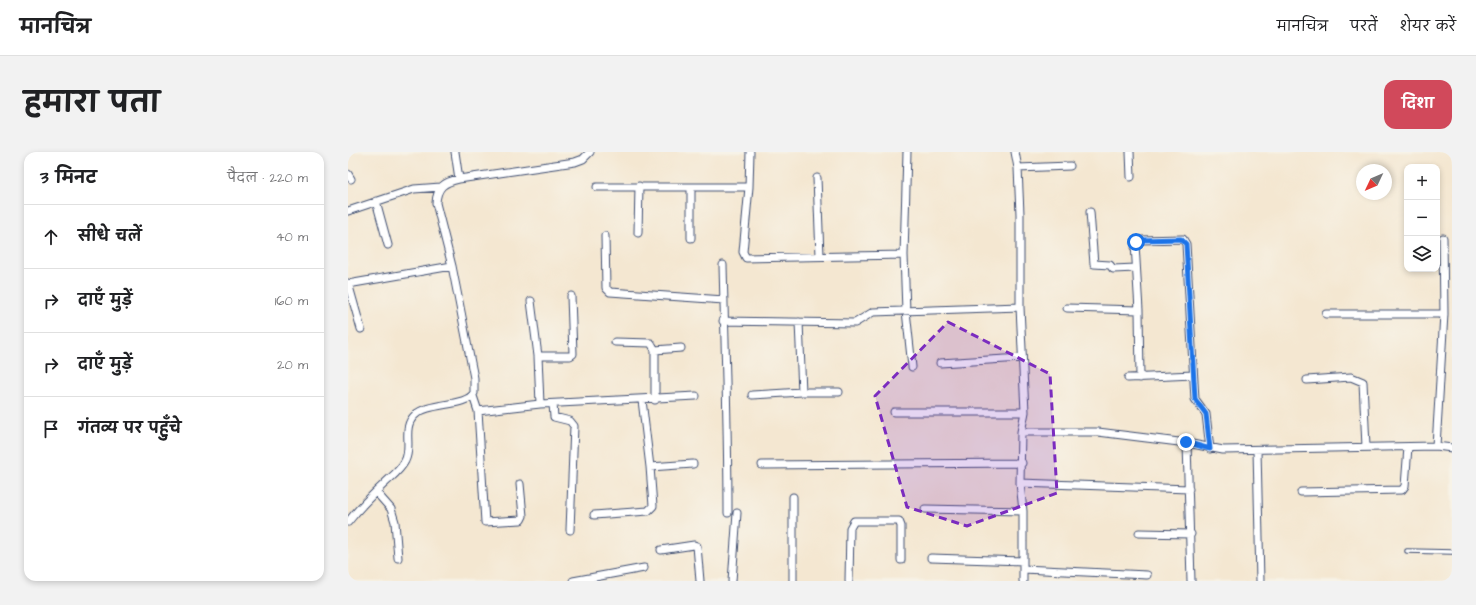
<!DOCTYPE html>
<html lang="hi">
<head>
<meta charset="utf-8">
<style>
	body { margin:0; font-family:"Architects Daughter","Playpen Sans Deva",sans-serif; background:#f2f2f2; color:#202124 }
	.controls { position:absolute; right:12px; top:12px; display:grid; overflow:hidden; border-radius:8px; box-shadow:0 2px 6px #0003 }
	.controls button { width:36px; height:36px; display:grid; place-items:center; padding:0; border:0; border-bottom:1px solid #e0e0e0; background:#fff; color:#202124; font:20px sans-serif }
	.compass { position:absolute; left:1008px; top:12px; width:36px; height:36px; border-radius:50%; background:#fff; box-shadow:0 2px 6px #0003; rotate:226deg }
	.stop { position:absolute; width:12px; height:12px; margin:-9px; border:3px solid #1a73e8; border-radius:50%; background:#fff }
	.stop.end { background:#1a73e8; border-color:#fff; box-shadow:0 1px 4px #0008 }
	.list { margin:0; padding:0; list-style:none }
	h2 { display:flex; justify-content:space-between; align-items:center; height:52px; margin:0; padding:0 16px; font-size:17px }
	h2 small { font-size:13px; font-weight:400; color:#757577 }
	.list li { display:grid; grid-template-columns:26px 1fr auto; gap:12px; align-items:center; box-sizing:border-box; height:64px; padding:0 16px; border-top:1px solid #e0e0e0 }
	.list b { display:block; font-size:15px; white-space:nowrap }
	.list em { font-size:13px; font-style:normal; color:#757577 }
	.icon { flex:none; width:22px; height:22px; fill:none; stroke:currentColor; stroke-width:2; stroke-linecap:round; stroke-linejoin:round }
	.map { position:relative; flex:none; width:1104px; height:429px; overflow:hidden; border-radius:12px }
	header { display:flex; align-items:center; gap:24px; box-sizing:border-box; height:56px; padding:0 20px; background:#fff; border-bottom:1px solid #e0e0e0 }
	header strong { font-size:19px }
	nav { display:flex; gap:22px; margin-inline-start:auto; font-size:14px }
	.intro { display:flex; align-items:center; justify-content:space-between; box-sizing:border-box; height:96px; padding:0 24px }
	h1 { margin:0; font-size:28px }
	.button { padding:10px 18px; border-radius:12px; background:#d1495b; color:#fff; font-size:14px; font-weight:700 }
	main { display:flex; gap:24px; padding:0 24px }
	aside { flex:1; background:#fff; border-radius:12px; box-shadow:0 2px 6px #0003 }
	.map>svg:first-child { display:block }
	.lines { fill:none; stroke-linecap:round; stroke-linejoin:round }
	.service-casing { stroke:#3c4b6f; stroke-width:5.5 }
	.minor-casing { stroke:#3c4b6f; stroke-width:9 }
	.service { stroke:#fff; stroke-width:3.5 }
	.minor { stroke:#fff; stroke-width:7 }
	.route { stroke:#1a73e8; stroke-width:5 }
	.marked { fill:#7b2cbf; fill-opacity:0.2; stroke:#7b2cbf; stroke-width:3; stroke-dasharray:8 5; stroke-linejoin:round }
</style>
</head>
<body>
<header>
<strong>मानचित्र</strong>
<nav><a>मानचित्र</a><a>परतें</a><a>शेयर करें</a></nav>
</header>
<div class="intro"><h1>हमारा पता</h1><a class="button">दिशा</a></div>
<main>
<aside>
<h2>3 मिनट<small>पैदल · 220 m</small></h2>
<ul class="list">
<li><svg class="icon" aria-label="ahead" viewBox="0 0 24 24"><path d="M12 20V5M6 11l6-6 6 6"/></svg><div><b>सीधे चलें</b></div><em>40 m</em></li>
<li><svg class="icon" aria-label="right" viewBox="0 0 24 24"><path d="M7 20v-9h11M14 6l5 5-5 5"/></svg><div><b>दाएँ मुड़ें</b></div><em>160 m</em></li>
<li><svg class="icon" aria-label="right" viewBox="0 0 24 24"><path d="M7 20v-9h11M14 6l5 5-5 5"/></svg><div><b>दाएँ मुड़ें</b></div><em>20 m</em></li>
<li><svg class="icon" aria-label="arrive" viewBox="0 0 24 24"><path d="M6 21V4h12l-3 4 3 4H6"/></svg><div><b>गंतव्य पर पहुँचे</b></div></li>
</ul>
</aside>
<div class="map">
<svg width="1104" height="429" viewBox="0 0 1104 429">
	<rect width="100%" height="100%" fill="#f7f3e8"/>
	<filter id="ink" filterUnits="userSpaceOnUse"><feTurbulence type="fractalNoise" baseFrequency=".025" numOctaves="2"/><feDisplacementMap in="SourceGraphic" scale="8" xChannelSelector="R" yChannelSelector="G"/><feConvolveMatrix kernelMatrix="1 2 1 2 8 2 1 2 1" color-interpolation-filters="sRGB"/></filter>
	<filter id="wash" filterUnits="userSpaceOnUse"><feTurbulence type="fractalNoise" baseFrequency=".012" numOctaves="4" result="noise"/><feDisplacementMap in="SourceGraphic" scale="16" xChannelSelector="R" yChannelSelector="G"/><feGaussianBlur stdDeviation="0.9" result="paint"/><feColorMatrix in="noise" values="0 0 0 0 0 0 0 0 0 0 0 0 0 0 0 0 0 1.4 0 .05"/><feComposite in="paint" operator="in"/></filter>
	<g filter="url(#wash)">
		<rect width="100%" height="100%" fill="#f4e7d1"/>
	</g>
	<g filter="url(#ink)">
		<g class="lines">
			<defs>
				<path id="service" d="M1059 399 1104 400"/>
				<path id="minor" d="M107 0 111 27
					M402 0 401 35 395 100 398 106 556 103
					M559 0 556 103 558 159 564 215
					M667 0 670 16 672 62V155L677 260 673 280 672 331 675 359V429
					M782 0 783 25
					M670 16 722 14
					M0 22 3 27
					M469 26 472 104
					M249 35H401
					M28 49 40 93
					M0 59 66 37 93 35
					M742 60 746 112 762 113 765 117 788 116
					M290 81 291 34
					M257 84 258 136 262 140 376 148
					M343 86V36
					M375 113C377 195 380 278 380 361
					M0 131 13 177
					M0 132 104 114
					M183 149 190 204 192 252
					M719 156 791 158
					M978 162H1096
					M375 169 507 171 525 160 672 155
					M451 170 454 240
					M267 190 303 191 307 198
					M190 204H222L225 202 223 144
					M592 211 674 206
					M780 226 845 223
					M792 226 791 158 787 92 789 89 793 88 835 87 838 92 847 247 858 262 862 297
					M959 228 1003 225 1015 230 1018 295
					M404 243 454 240H491
					M125 244 130 259 192 252 348 244
					M307 248V198L333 196
					M205 252 206 265 222 269 226 274 222 378
					M130 259 137 370 173 368 175 364 172 332
					M546 260H677
					M673 280H750L839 291 875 298 1088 294 1104 296
					M839 291 843 429
					M1088 294 1096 162 1095 86
					M909 298 912 429
					M414 313 674 311
					M302 315 345 312
					M672 331 841 337
					M28 340 43 357 47 370 50 406
					M953 340 1054 338 1057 334 1060 295
					M577 357 675 359
					M246 363 300 359 305 354 302 315 294 248
					M0 370C11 356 23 344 36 332 43 325 52 319 57 309 65 294 53 276 67 263 80 250 118 255 126 241V226L104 114 88 51C89 35 96 30 111 27L227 10 235 7 242 0
					M791 381 843 382
					M313 398 346 393 349 394 352 429
					M583 406 675 409
					M675 417 799 423
					M225 429 296 416
					M384 429 389 361
					M445 429V345
					M501 429 502 376 506 369H551L553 374V408"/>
			</defs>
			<use href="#service" class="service-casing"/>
			<use href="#minor" class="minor-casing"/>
			<use href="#service" class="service"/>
			<use href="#minor" class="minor"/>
		</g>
	</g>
	<g class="lines" filter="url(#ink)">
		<path class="route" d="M788 90 793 88 833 87 838 92 847 247 858 262 862 297 838 290"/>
	</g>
	<path class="marked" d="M600 170 702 222 709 341 619 374 559 355 527 244Z"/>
</svg>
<div class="controls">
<button>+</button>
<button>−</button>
<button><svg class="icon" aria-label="layers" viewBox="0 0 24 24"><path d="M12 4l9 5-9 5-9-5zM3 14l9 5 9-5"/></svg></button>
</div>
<svg class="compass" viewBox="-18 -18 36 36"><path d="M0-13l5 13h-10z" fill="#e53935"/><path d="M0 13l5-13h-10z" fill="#757577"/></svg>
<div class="stop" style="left:788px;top:90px"></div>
<div class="stop end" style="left:838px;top:290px"></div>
</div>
</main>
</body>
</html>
